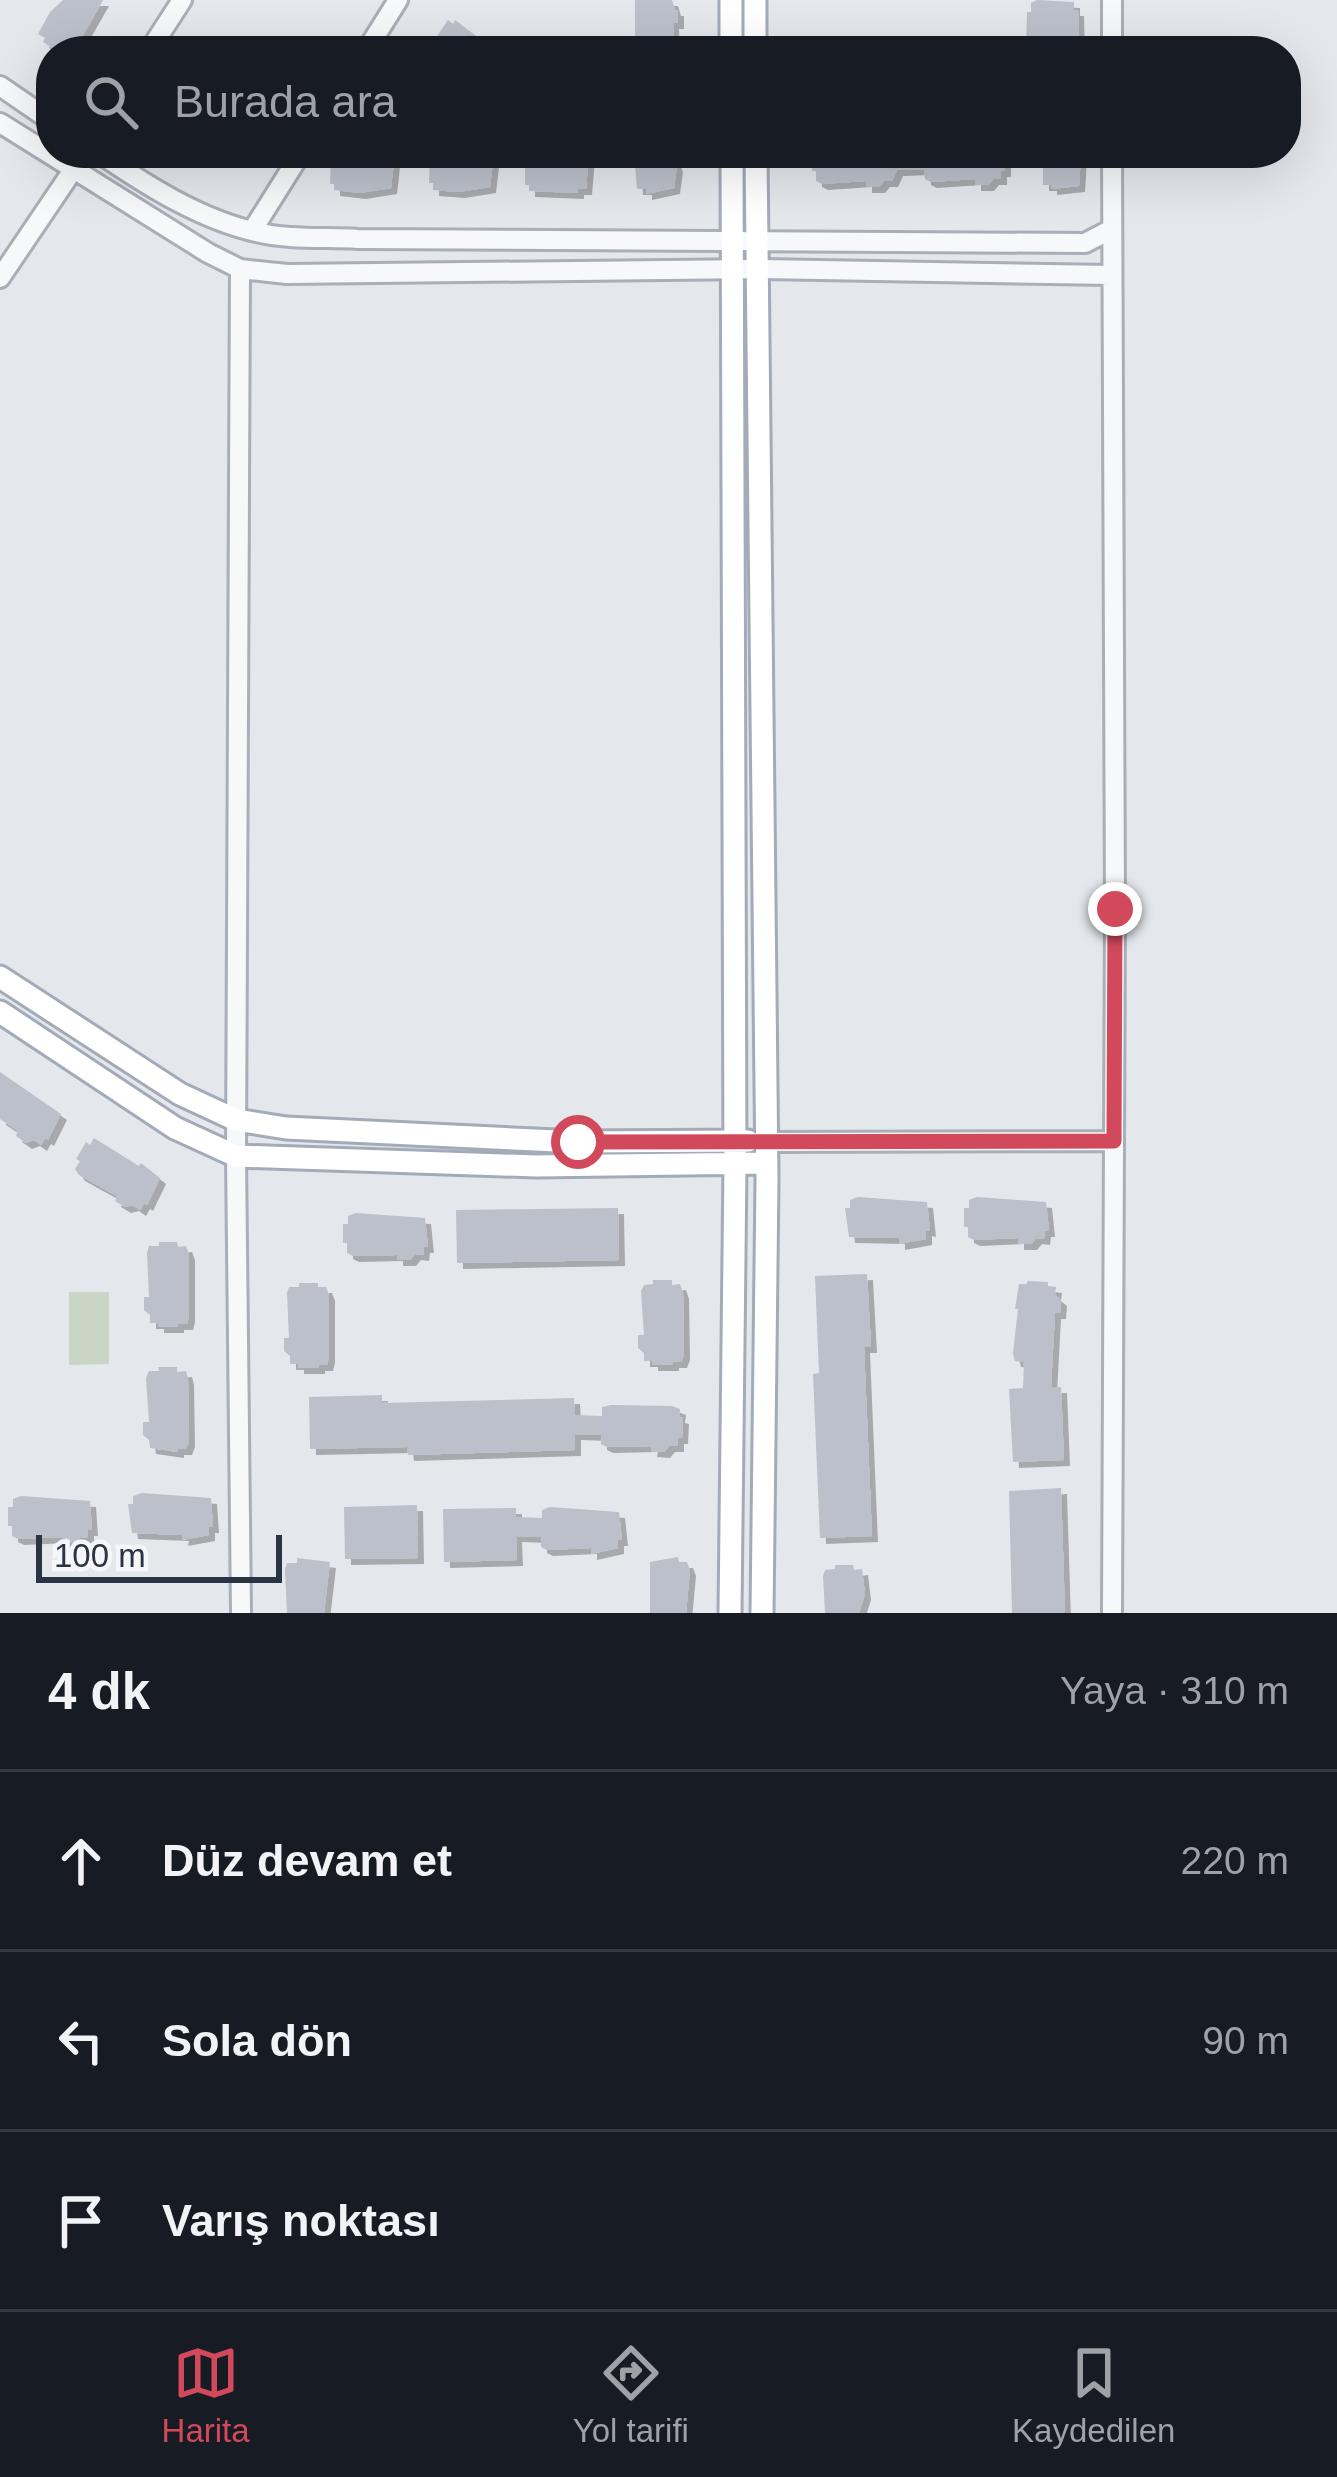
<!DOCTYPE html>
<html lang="tr">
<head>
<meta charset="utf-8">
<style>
	body { margin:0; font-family:Helvetica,sans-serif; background:#20242c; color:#f1f3f6 }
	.scale { position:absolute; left:36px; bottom:30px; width:246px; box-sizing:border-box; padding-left:12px; border:6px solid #2b3445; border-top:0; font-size:33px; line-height:42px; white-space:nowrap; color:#2b3445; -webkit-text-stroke:9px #f4f6f9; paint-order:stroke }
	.stop { position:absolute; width:36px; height:36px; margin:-27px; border:9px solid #d1495b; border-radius:50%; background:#fff }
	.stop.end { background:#d1495b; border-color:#fff; box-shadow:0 3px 12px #0008 }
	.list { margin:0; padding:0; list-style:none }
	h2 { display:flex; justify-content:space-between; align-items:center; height:156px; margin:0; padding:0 48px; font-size:51px }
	h2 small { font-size:39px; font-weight:400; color:#9ea1a6 }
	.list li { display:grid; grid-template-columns:78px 1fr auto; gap:36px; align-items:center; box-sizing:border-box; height:180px; padding:0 48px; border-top:3px solid #363941 }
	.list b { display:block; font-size:45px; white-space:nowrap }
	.list em { font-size:39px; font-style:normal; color:#9ea1a6 }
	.icon { flex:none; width:66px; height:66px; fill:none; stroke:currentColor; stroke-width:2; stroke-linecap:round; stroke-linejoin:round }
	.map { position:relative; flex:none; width:1337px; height:1613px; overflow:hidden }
	.search { position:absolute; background:#171b24; box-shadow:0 12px 48px #0002; left:36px; right:36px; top:36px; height:132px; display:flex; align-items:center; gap:30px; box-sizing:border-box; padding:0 42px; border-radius:48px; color:#9ea1a6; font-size:45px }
	.sheet { height:696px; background:#171b24 }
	nav { display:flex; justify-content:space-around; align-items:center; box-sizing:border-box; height:168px; border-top:3px solid #363941; background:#171b24; font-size:33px; color:#9ea1a6 }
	nav a { display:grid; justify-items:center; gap:6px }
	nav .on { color:#d1495b }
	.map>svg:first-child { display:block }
	.green { fill:#c9d6c5 }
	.building { fill:#bbc0ca; filter:url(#shadow) }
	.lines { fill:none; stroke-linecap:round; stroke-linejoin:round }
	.minor-casing { stroke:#a9aeb7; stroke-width:24 }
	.major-casing { stroke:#a3abb8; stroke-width:27 }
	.minor { stroke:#f7f8fa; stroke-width:18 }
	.major { stroke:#fff; stroke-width:21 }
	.route { stroke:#d1495b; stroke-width:15 }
</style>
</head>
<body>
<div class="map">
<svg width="1337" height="1613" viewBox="0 0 1337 1613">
	<defs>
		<filter id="shadow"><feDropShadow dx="6" dy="6" stdDeviation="0" flood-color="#0004"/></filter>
	</defs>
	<rect width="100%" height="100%" fill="#e4e7ec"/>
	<path class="green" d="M69 1292H109V1364L69 1365Z"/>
	<path class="building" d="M63 0H103L74 51H57L43 42 45 38 38 34 50 12Z
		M635 0H672L675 10H678V23H673L674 51H635Z
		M1037 0 1074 2V10H1078L1079 50 1026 51 1027 12H1031V3Z
		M448 20 453 24 455 20 496 51H427Z
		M331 153H395L391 188 360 193 334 190V184H330Z
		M430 153H494L490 187 459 192 433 190V183H429Z
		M525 153H589L586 189H578V193L529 191V185H525Z
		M639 153 673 157 677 166 674 188 646 194V189H637L635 165Z
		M812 153H1005V171H1001V179H993L988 185H975V179L931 182 925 179 924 169 897 170 892 181H884L879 187H866V181L822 184 816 181V171H812Z
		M1043 153 1081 155 1079 186 1051 189V185H1043Z
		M0 1072 61 1114 48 1140 45 1138 41 1145 34 1140 26 1143 16 1136 18 1131 0 1119Z
		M94 1138 139 1166 141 1163 160 1178 147 1205 144 1203 140 1210 133 1205 125 1207 115 1201 117 1196 79 1175 75 1169 80 1161 76 1159 86 1142 90 1145Z
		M858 1197 927 1202 930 1231 926 1230V1239L899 1244V1238L849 1237 845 1208H850V1200Z
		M977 1197 1046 1202 1049 1231H1045L1044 1239 1036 1238 1031 1244H1018V1238L974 1240 968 1237V1227H964V1208H969V1200Z
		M618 1208 619 1260 457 1263 456 1210Z
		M356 1213 425 1218 428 1247H424L423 1255 415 1254 410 1260H397V1255L353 1256 347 1253V1243H343V1224H348V1216Z
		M159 1242H177L178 1247 186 1246 189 1254V1316L187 1324H178V1327H158V1323H150V1315L144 1310V1297H149L147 1253 149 1246H159Z
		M867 1274 871 1347H864L872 1536 820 1538 813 1374 819 1373 815 1276Z
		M653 1280H672V1285L680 1284 683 1293 684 1354 681 1362H673V1365H652V1361H644V1353L638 1348V1335H644L641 1291 644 1285 653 1284Z
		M1027 1281 1048 1282V1286L1056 1287 1055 1295 1061 1300 1060 1313H1055L1051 1387H1061L1064 1460 1013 1462 1009 1389 1023 1388 1024 1362 1015 1361 1013 1353 1018 1309H1015L1019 1284H1027Z
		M299 1283H318V1287H326L329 1295V1357L327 1365H319V1368H298V1364H290V1356L284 1351V1338H289L287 1293 289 1287H299Z
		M158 1367H177V1372L186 1371 188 1379 189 1441 186 1449H178V1452L150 1448 149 1440 143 1435V1422H149L146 1378 149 1371H159Z
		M382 1395V1403L574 1398 575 1415 602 1416V1407L611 1405 672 1406 680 1409 679 1417 683 1418 682 1438H678V1446H669L664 1452 651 1451 652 1446 607 1447 601 1444V1435L575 1434V1450L408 1455 407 1447 310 1449 309 1397Z
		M1061 1488 1065 1613H1012L1009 1491Z
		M142 1493 211 1498 213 1527H209V1535L182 1540 183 1535 132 1533 128 1504H133V1496Z
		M21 1496 90 1501 92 1530H88V1538L80 1537 75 1543H62V1537L18 1539 12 1536V1526H8V1507H13V1499Z
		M417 1505 418 1558 345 1559 344 1507Z
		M550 1507 619 1512 622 1540H618V1548L591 1554V1548L547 1550 541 1547V1537L516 1536 517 1560 444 1562 443 1509 516 1508V1517L542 1518V1510Z
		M678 1557 679 1562H687L690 1570 686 1613H650V1562Z
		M297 1558 330 1562 324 1613H287L285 1569 287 1563H297Z
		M835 1565H853L854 1570 862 1569 865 1594 859 1613H825L823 1576 825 1570 835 1569Z"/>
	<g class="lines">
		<defs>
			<path id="minor" d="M1112 0V51
				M149 51 182 0
				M366 51 398 0
				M0 86 51 121
				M0 123 208 253 240 269 287 274 756 269 1112 275
				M99 153C146 185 199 219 256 232 288 240 325 237 358 239L1085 243 1112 229
				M1112 153 1115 909 1112 1613
				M252 231 301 153
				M240 269 236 1156 241 1613
				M0 278 73 170
				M767 1142 1114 1141"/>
			<path id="major" d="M731 0V51
				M755 0V51
				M756 153 767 1179 762 1613
				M0 977 180 1094 236 1120 286 1128 578 1142 748 1141
				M0 1012 175 1128 236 1156 536 1166 767 1163
				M730 1613 735 1165 732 153"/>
		</defs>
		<use href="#minor" class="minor-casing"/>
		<use href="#major" class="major-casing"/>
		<use href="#minor" class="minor"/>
		<use href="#major" class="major"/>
	</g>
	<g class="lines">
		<path class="route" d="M578 1142 1114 1141 1115 909"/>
	</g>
</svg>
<div class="scale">100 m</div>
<div class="stop" style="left:578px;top:1142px"></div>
<div class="stop end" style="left:1115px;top:909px"></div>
<div class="search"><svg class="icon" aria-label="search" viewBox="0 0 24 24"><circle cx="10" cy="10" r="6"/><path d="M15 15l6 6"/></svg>Burada ara</div>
</div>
<section class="sheet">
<h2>4 dk<small>Yaya · 310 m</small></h2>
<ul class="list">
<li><svg class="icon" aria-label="ahead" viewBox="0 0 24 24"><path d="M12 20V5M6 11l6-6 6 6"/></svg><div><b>Düz devam et</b></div><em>220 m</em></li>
<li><svg class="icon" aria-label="left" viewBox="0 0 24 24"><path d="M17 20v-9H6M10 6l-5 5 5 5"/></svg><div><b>Sola dön</b></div><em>90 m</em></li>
<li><svg class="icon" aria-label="arrive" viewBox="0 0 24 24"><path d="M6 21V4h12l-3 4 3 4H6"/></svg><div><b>Varış noktası</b></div></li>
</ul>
</section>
<nav>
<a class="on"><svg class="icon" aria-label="map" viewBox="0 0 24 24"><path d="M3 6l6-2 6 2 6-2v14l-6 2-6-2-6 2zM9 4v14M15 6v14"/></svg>Harita</a>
<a><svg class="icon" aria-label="directions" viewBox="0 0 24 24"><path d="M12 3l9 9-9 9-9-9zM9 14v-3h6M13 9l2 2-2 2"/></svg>Yol tarifi</a>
<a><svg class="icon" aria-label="saved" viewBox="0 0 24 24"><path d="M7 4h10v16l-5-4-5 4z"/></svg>Kaydedilen</a>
</nav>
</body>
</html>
